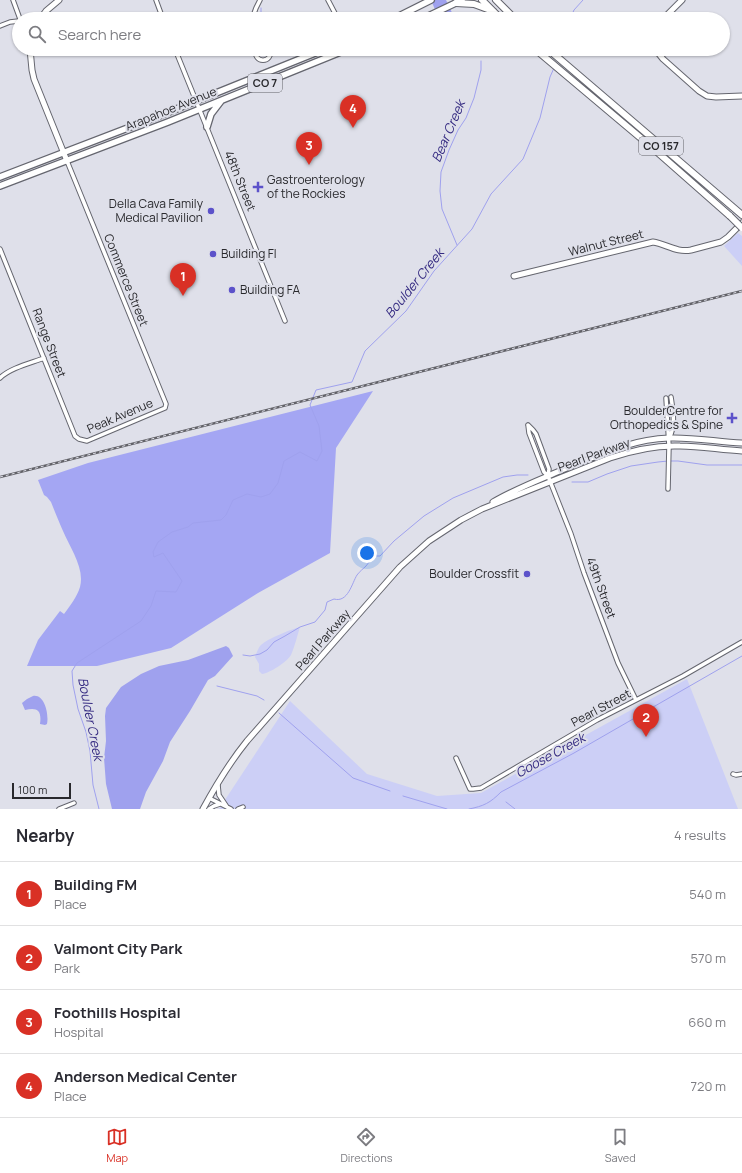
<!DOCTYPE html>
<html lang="en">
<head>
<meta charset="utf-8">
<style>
	body { margin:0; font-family:Manrope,sans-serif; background:#f2f2f3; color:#2b2b33 }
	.scale { position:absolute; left:12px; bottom:10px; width:59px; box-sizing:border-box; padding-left:4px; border:2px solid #29292d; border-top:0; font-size:11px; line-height:14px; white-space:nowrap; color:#29292d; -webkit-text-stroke:3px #dfe0ea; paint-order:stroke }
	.you { position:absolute; left:367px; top:553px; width:14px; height:14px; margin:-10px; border:3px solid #fff; border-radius:50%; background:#1a73e8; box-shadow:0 0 0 6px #1a73e833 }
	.badge { display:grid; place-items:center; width:26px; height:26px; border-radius:50%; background:#d93025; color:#fff; font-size:13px; font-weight:700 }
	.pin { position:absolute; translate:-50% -33px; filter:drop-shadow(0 1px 2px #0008) }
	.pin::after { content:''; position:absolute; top:21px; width:14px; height:12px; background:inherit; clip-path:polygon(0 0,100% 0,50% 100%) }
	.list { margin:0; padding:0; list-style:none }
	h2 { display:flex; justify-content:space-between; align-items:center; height:52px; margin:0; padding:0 16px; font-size:17px }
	h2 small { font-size:13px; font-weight:400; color:#7c7c81 }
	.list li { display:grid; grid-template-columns:26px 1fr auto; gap:12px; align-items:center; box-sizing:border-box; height:64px; padding:0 16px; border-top:1px solid #e1e1e2 }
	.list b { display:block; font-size:15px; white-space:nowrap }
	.list p { margin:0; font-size:13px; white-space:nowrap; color:#7c7c81 }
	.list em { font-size:13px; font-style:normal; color:#7c7c81 }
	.icon { flex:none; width:22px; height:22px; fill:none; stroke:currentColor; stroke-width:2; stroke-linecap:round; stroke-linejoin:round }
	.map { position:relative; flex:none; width:742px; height:809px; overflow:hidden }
	.search { position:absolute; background:#fff; box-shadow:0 1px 3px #0004; left:12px; right:12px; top:12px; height:44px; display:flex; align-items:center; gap:10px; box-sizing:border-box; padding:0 14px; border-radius:22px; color:#7c7c81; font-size:15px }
	.sheet { height:308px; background:#fff }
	nav { display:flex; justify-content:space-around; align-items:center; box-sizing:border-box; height:56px; border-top:1px solid #e1e1e2; background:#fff; font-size:11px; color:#7c7c81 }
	nav a { display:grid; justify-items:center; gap:2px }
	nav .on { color:#d93025 }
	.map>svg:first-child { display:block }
	.green { fill:#cccff6 }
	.forest { fill:#a4a6f3 }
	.water { fill:#9fa1ee }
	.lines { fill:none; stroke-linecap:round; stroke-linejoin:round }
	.stream { stroke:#9fa1ee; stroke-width:1 }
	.street-casing { stroke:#65666f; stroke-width:5.5 }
	.secondary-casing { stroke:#65666f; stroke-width:7 }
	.primary-casing { stroke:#65666f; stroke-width:8 }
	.highway-casing { stroke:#65666f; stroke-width:8 }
	.street { stroke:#fff; stroke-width:3.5 }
	.secondary { stroke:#fff; stroke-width:5 }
	.primary { stroke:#fff; stroke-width:5.5 }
	.highway { stroke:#fff; stroke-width:6 }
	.rail-casing { stroke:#626268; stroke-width:2.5 }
	.rail { stroke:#dfe0ea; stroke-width:1; stroke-dasharray:3; stroke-linecap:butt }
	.highway-bridge-casing { stroke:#65666f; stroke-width:8; stroke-linecap:butt }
	.highway-bridge { stroke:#fff; stroke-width:6 }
	.poi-dot { fill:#5c52ca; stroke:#dfe0ea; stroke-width:1.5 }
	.labels { text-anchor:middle; stroke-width:4; stroke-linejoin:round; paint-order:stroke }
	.shield { fill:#dfe0ea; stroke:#606066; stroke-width:1 }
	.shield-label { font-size:11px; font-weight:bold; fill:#29292d }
	.street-label { font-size:12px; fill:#29292d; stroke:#dfe0ea }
	.poi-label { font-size:12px; fill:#29292d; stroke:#dfe0ea; text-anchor:start }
	.water-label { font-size:13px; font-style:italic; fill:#352b82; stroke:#dfe0ea }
</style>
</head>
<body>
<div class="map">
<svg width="742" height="809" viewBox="0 0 742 809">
	<rect width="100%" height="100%" fill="#dfe0ea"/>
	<path class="green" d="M738 233 742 236V266L724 246Z
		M300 627C297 636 295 646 291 655 287 662 270 673 262 674L259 671V664L255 657C256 654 258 649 260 646 268 638 290 630 300 627Z
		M687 679 738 809H219L290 701 367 774 437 796 481 793Z"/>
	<path class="forest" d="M373 391 336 448 330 553 258 593 171 648 97 666H27L38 640 60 611 64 614C70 606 77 597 80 587 85 568 70 548 63 531 59 522 55 512 51 502L47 497 44 495 38 480 88 463Z"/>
	<path class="water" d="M431 0H446L455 19H439Z
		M226 646 229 648 233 656 215 676 208 680 190 711 170 742 163 761 146 792 140 809H112L106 784 104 758 106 741 105 716 106 708 121 687 141 674 159 666 188 660Z
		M33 696C45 694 49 715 47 724L45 725 40 724C42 710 37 707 25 710L22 703 27 699Z"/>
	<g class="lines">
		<path class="stream" d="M261 19V8
			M570 19 574 10 583 0
			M555 53 556 49
			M457 245 442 209 440 191 441 172 449 150 458 130 466 118 474 98 481 70V61
			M671 461H678L707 465H742
			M572 482H588L607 474 631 466 658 462 668 461
			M243 655 250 656 260 654 267 650 274 642 285 636 300 627 315 622 325 610 327 602 334 599C348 603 352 583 357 575 360 571 363 569 366 566 369 562 372 559 374 556H380L394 541 424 516 453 498 503 477 517 475H528
			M217 686 257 696 264 700
			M648 710 742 656
			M279 713 353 778 390 791
			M403 796 447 809
			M506 802 515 809
			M99 809 93 785 90 751 86 732 78 709 73 685 72 671 77 663 141 621 151 606 156 591 176 592 182 581 163 553 154 557 153 552 158 542 172 532 188 527 193 523 221 520 226 515 233 500 247 494 261 497 270 494 278 483 284 461 300 452 317 461 322 451 319 426 310 405 316 390 352 382 365 351 406 311 434 271 472 229 491 194 523 159 540 118 550 77 554 68
			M469 809C484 806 490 803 501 792L574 753 640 715"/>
		<defs>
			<path id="street" d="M13 0 20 19
				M156 0 163 19
				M328 0 338 19
				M252 19 256 8 260 0
				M0 26 10 22 19 21
				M175 49 285 321
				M256 49C252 64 274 64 270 49
				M0 249 75 436 79 439 87 441 165 408 166 404 67 161
				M0 378C10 368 31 363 44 358
				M666 398 669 446 668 489
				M528 425 529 433 544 472 548 476 571 534 584 573 618 663 636 700
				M528 425 533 430 536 434 549 469 548 476
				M669 438C676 427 673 410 671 397
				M456 758 470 789H473L481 788 597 720 683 676 742 642
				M733 774 736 775 742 774
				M218 785 219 795 227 807
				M209 798 231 809
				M59 809 74 803
				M209 809 214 806 220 804
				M238 809 243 807"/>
			<path id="secondary" d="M40 19 46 11 59 0
				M663 19 682 0
				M30 49 32 70 34 79 67 161
				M656 49 659 54 663 59 699 91 707 96 716 97 742 96
				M514 276 653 242C666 244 677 253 691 250L721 242 728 237 742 223
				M493 502C515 489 539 480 562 470 597 456 631 439 669 438 693 437 718 442 742 443
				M203 809C216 785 230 762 247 741L400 567 429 541 461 520 482 509 610 458C633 450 656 445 680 446 701 446 721 450 742 451"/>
			<path id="primary" d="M393 19 431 0
				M422 19 462 0
				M207 127 211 114 221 101
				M0 177 159 116 325 49
				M0 186 168 122 348 49"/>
			<path id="highway" d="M482 0 501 19
				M496 0 515 19
				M456 3 474 4 493 11
				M535 49 655 150 730 216
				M548 49 742 215"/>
		</defs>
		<use href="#street" class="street-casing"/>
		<use href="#secondary" class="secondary-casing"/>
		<use href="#primary" class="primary-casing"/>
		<use href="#highway" class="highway-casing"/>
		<use href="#street" class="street"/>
		<use href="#secondary" class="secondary"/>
		<use href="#primary" class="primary"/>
		<use href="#highway" class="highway"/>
		<defs>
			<path id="rail" d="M0 477 742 291"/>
		</defs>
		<use href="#rail" class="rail-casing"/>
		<use href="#rail" class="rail"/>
		<defs>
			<path id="highway-bridge" d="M730 216 742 228"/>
		</defs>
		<use href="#highway-bridge" class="highway-bridge-casing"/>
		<use href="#highway-bridge" class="highway-bridge"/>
	</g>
	<g class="poi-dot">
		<path d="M256 181h4v4h4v4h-4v4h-4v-4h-4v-4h4z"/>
		<circle cx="211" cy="211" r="4"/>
		<circle cx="213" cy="254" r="4"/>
		<circle cx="232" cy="290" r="4"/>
		<path d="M730 412h4v4h4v4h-4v4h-4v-4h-4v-4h4z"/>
		<circle cx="527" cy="574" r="4"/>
	</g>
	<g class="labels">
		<g class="shield">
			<rect x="248" y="74" width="34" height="18" rx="3"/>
			<rect x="639" y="137" width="44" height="18" rx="3"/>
		</g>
		<g class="shield-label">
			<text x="265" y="87">CO 7</text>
			<text x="661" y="150">CO 157</text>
		</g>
		<g class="street-label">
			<text transform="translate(171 109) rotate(-22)" y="4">Arapahoe Avenue</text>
			<text transform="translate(240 181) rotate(68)" y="4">48th Street</text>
			<text transform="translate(606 243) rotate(-14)" y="4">Walnut Street</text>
			<text transform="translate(126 280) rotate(68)" y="4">Commerce Street</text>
			<text transform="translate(49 343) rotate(69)" y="4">Range Street</text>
			<text transform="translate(120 416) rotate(-23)" y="4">Peak Avenue</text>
			<text transform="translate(594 455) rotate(-20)" y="4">Pearl Parkway</text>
			<text transform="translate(601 588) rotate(70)" y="4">49th Street</text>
			<text transform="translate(323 640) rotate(-49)" y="4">Pearl Parkway</text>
			<text transform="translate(601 708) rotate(-28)" y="4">Pearl Street</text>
		</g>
		<g class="poi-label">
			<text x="267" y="184">Gastroenterology<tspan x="267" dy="14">of the Rockies</tspan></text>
			<text x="203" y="208" text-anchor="end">Della Cava Family<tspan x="203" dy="14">Medical Pavilion</tspan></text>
			<text x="221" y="258">Building FI</text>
			<text x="240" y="294">Building FA</text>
			<text x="723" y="415" text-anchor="end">BoulderCentre for<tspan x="723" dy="14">Orthopedics &amp; Spine</tspan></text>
			<text x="519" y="578" text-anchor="end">Boulder Crossfit</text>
		</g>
		<g class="water-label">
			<text transform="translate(448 131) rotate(-67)" y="5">Bear Creek</text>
			<text transform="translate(414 283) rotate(-51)" y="5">Boulder Creek</text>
			<text transform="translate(91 719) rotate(79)" y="5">Boulder Creek</text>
			<text transform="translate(550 755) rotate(-29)" y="5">Goose Creek</text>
		</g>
	</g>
</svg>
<div class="scale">100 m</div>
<div class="you"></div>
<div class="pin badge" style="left:183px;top:296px">1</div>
<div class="pin badge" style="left:646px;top:737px">2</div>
<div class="pin badge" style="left:309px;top:165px">3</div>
<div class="pin badge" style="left:353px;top:128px">4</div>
<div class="search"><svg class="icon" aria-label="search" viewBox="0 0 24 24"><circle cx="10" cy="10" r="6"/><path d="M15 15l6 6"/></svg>Search here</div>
</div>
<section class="sheet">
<h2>Nearby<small>4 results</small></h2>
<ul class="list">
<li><span class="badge">1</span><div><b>Building FM</b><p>Place</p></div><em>540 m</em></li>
<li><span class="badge">2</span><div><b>Valmont City Park</b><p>Park</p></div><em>570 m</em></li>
<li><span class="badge">3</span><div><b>Foothills Hospital</b><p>Hospital</p></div><em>660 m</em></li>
<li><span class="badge">4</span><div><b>Anderson Medical Center</b><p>Place</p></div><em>720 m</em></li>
</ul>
</section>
<nav>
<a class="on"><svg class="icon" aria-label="map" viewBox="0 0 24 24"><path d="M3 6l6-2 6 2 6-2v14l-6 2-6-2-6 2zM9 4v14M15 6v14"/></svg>Map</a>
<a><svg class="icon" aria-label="directions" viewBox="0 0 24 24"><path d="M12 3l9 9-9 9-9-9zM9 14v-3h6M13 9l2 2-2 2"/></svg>Directions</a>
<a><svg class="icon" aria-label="saved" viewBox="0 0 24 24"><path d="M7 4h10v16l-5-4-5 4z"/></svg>Saved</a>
</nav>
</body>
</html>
